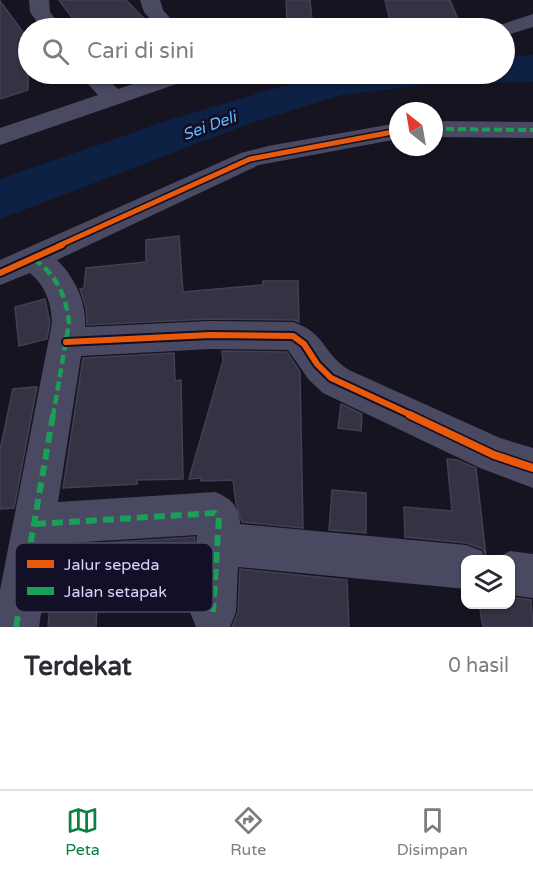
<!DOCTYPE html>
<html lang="id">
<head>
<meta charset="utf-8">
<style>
	body { margin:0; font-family:"Varela Round",sans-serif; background:#f2f2f3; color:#2b2b33 }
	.controls { position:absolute; right:18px; bottom:18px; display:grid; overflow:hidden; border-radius:12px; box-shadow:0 2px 4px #0004 }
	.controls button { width:54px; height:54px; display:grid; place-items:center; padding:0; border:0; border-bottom:2px solid #e1e1e2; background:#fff; color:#2b2b33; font:30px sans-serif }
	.compass { position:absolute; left:389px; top:102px; width:54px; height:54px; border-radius:50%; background:#fff; box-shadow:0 2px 4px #0004; rotate:329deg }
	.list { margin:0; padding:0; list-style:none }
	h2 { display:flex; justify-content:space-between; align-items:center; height:78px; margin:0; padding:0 24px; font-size:26px }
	h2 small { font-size:20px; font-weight:400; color:#7c7c81 }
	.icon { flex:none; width:33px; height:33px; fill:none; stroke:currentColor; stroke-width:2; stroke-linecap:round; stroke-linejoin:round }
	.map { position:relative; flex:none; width:533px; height:627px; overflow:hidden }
	.search { position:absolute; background:#fff; box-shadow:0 2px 4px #0004; left:18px; right:18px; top:18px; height:66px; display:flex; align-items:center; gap:15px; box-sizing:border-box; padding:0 21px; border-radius:33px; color:#7c7c81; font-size:22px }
	.sheet { height:162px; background:#fff }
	nav { display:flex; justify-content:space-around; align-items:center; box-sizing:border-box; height:84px; border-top:2px solid #e1e1e2; background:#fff; font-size:16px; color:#7c7c81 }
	nav a { display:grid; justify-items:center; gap:3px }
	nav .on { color:#0b8043 }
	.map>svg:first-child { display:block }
	.water { fill:#0d2144 }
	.building { fill:#343243; stroke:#433f54; stroke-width:1.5 }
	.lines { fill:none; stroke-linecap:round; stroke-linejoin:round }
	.minor { fill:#4a4962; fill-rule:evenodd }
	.quiet-far2 { stroke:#1a9f57; stroke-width:4; stroke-dasharray:8 4; stroke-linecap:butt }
	.quiet-far1 { stroke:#1a9f57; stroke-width:4.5; stroke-dasharray:9 4.5; stroke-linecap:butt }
	.quiet { stroke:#1a9f57; stroke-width:6; stroke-dasharray:11 6; stroke-linecap:butt }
	.cycleway-far2-casing { stroke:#130f26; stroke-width:8 }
	.cycleway-far1-casing { stroke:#130f26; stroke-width:10 }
	.cycleway-casing { stroke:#130f26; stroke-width:11 }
	.cycleway-far2 { stroke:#e8590c; stroke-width:5 }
	.cycleway-far1 { stroke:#e8590c; stroke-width:6 }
	.cycleway { stroke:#e8590c; stroke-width:8 }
	.labels { text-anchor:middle; stroke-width:6; stroke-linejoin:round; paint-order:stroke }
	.far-water-label { font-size:16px; font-style:italic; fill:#62b6ff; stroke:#130f26 }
	.key { fill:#130f26; stroke:#4e4a67; stroke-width:1.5 }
	.key-label { font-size:16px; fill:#d9d4ff }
</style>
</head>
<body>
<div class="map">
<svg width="533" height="627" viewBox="0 0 533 627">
	<rect width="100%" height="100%" fill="#161421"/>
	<path class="water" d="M533 55V82L432 84 341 95 248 124 0 219V179L172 119 323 74H504L505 57Z"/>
	<path class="building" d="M59 0H126L153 28H80Z
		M286 0H310L312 20H287Z
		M385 0H450L460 24 391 25Z
		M0 1 28 39V90L0 99Z
		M179 236 183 292 263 285V281H298L299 322 293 320 210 319 87 325 86 308 80 289 84 288 86 268 146 262V240Z
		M45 299 50 323 47 339 19 346 15 307Z
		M222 351 287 352 300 372 303 528 242 522 236 503 233 480 201 481V478L189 479 223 361Z
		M174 353 175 381 181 380 183 479 137 480V484L63 488 83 358Z
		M34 387H37L14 508 0 509V450L13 389Z
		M341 404 362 414 361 431 338 428Z
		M447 459 457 460 476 468 486 556 483 549 466 543 405 537 404 507 452 511Z
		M332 490 366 493V533L329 530Z
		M195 537 190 582 151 585V593L97 604 96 627H48L55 546Z
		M240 569 347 580 349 627H232L238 612Z
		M510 597 531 600 533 627H483L479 604H510Z"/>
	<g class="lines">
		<path class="minor" d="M29 0H49L50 12 62 28H41L30 12Z
			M140 0H160L163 10 179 28H158L144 12Z
			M533 14V27L504 36V28H495L497 26Z
			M79 74H102L118 89 162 74H194L191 79 0 145V128L98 95Z
			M434 121 533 122V138L434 137Z
			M398 123V139L259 165 57 260C74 276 87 303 85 327L210 321 293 322C326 333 322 353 349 370L500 438 533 448V488L480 468 323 393 309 380 288 350 210 349 81 356 58 502 215 492C230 498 240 506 240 524L466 545 482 551 485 560H466V589L238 567 236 612 230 627H196L190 612 197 535 52 544 39 627H0V590L52 323C51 302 46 287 30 273L0 285V260L241 153 268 146Z
			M510 551 533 554V598L510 595V560H493Z"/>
		<path class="quiet-far2" d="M434 129 533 130"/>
		<path class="quiet-far1" d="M34 259C57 276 66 295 69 323L53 416"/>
		<path class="quiet" d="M35 524 215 513 219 517 213 612
			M16 627 53 415"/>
		<defs>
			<path id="cycleway-far2" d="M58 246 250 159 398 131"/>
			<path id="cycleway-far1" d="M0 273 62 245
				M66 342 210 335 293 336 304 344 317 364 331 378 413 416"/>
			<path id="cycleway" d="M410 415 494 455 533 468"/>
		</defs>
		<use href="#cycleway-far2" class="cycleway-far2-casing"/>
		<use href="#cycleway-far1" class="cycleway-far1-casing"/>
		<use href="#cycleway" class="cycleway-casing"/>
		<use href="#cycleway-far2" class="cycleway-far2"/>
		<use href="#cycleway-far1" class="cycleway-far1"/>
		<use href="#cycleway" class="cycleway"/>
	</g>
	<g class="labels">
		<g class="far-water-label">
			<text transform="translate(209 125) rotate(-20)" y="6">Sei Deli</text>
		</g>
	</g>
	<rect x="15" y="543" width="198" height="69" rx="9" class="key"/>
	<rect x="27" y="560" width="27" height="8" fill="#e8590c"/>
	<rect x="27" y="587" width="27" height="8" fill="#1a9f57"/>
	<g class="key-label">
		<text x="64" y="570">Jalur sepeda</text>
		<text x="64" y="597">Jalan setapak</text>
	</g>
</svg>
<div class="controls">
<button><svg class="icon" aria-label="layers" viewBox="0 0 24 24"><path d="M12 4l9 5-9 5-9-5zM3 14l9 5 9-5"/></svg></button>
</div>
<svg class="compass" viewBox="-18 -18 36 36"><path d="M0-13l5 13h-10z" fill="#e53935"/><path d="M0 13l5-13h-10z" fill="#7c7c81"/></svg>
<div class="search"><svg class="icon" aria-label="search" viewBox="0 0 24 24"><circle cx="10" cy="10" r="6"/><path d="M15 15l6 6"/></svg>Cari di sini</div>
</div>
<section class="sheet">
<h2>Terdekat<small>0 hasil</small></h2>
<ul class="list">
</ul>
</section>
<nav>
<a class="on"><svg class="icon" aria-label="map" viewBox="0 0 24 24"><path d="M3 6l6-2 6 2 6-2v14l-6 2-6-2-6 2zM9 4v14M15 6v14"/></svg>Peta</a>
<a><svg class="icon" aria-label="directions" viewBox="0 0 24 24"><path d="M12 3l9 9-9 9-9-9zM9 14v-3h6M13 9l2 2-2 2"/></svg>Rute</a>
<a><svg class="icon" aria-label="saved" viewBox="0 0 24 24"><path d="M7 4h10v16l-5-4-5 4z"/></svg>Disimpan</a>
</nav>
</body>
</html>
